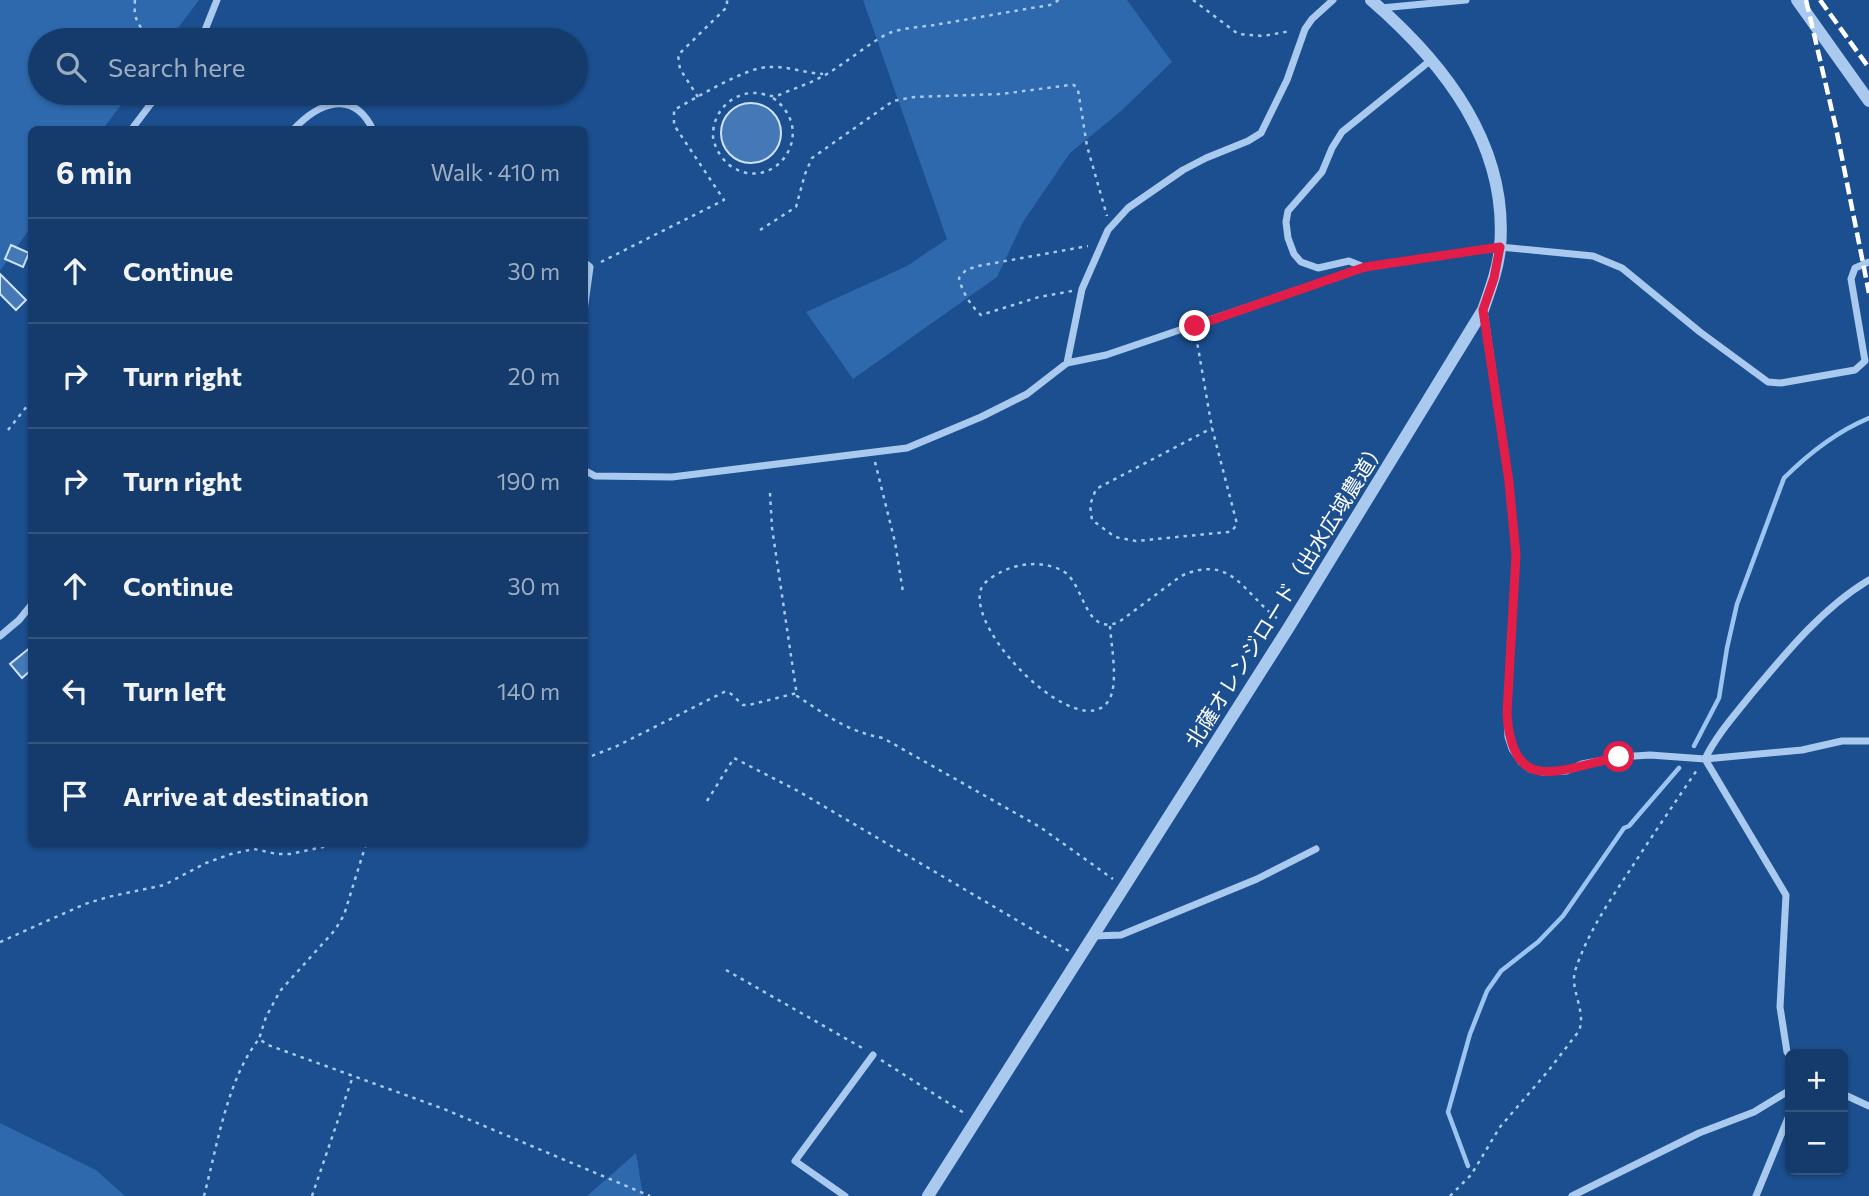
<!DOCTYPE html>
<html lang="en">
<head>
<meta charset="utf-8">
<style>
	body { margin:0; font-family:Commissioner,"Noto Sans JP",sans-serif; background:#214673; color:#f1f3f6 }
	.controls { position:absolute; right:21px; bottom:21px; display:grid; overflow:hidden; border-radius:10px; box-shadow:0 2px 5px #0004 }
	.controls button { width:63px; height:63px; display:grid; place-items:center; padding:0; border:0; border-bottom:2px solid #33557e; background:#143b6b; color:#f1f3f6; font:35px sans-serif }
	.stop { position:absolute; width:21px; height:21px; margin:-16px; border:5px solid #e11d48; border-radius:50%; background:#fff }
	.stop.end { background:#e11d48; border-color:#fff; box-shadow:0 2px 7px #0008 }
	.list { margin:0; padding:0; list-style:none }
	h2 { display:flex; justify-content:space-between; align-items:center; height:91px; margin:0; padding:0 28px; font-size:30px }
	h2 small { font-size:23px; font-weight:400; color:#9dadc1 }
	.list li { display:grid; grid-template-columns:46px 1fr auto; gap:21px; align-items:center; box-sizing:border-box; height:105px; padding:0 28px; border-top:2px solid #33557e }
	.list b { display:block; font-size:26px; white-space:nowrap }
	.list em { font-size:23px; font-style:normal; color:#9dadc1 }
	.icon { flex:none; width:38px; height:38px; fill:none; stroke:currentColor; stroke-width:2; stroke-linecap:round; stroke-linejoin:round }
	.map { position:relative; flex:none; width:1869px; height:1196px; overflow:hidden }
	.search { position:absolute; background:#143b6b; box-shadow:0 2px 5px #0004; left:28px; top:28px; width:560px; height:77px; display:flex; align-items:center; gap:18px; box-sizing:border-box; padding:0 24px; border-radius:38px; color:#9dadc1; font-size:26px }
	.panel { position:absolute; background:#143b6b; box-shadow:0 2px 5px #0004; left:28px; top:126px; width:560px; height:721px; border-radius:10px }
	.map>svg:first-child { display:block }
	.green { fill:#2e69ad }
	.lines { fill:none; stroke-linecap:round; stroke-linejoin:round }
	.stream { stroke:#9cc4f0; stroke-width:4.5 }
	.building { fill:#4478b7; stroke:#cfe3fa; stroke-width:2 }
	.path { stroke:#a9c9ee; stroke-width:2.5; stroke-dasharray:3.5 5; stroke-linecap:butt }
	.minor { stroke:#a9c9ee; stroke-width:7 }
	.tertiary { stroke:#a9c9ee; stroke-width:12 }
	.rail { stroke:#fff; stroke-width:4.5; stroke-dasharray:12 5; stroke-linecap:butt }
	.route { stroke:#e11d48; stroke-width:9 }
	.labels { text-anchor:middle; stroke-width:6; stroke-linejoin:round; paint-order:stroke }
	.street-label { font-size:21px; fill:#fff; stroke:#1b4f8f }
</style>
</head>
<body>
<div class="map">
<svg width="1869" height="1196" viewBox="0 0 1869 1196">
	<rect width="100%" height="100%" fill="#1b4f8f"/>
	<path class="green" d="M0 0H199L169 40H40V93H130L103 129 32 130 31 227 0 271Z
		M863 0H1127L1172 62 1120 112 1070 153 1023 222 997 277 853 379 806 312 907 266 947 239Z
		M0 1123 96 1170 125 1196H0Z
		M636 1153 643 1196H587Z"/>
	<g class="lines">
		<path class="stream" d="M1694 746 1719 698 1727 648 1737 604 1784 478C1808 454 1838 431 1869 418
			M1468 1166 1448 1112 1470 1034 1487 991 1501 971 1538 942 1563 916 1624 828 1629 826 1679 768"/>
	</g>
	<path class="building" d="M721 133a30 30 0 1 1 60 0a30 30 0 1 1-60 0Z
		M11 245 29 253 23 267 5 259Z
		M0 274 26 300 16 310 0 294Z
		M32 646V669L22 678 10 664Z"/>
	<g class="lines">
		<path class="path" d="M135 0C133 20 139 28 154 40
			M1193 0 1238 34 1263 36 1291 31
			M698 97 680 69 678 55 727 7V0
			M773 98C819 131 776 194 732 167 722 160 715 149 713 137 712 114 729 95 751 93 768 92 768 101 786 92 801 86 816 81 830 72 847 62 874 39 892 32 907 27 925 27 940 24 976 18 1013 11 1050 5L1059 0
			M760 230 796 207 805 174 812 158 893 101 914 97 1001 94 1070 85H1074L1078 90 1087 146 1107 216
			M601 262 724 200 674 125V110C696 98 746 67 769 67 787 66 805 73 823 74
			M1072 291 1039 297 981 315C971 306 962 292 959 278L966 270 978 266 1088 246
			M1196 336 1212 428 1237 524 1232 531 1228 532 1136 541 1115 537 1092 520 1090 505 1096 489 1212 428
			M8 430 32 400
			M875 462 895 542 903 592
			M770 493 772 528 797 696C828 716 846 731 883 738L1040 827 1113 879
			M1110 626C1111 645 1119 683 1109 700 1081 746 966 633 981 589 984 581 994 576 1001 572 1013 566 1024 564 1037 564 1047 565 1059 567 1067 574 1085 590 1086 636 1119 622L1181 576C1232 553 1243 593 1278 619
			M584 759 617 746 724 692H729L743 705H749L797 693
			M707 801 734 758 798 791 1069 951
			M366 844 344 915 335 930 280 991 266 1017 259 1039 268 1045 444 1109 650 1196
			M0 942 85 904 108 897 164 885 206 863 231 854 254 849 277 854H290L338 844
			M726 970 864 1049
			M881 1060 964 1113
			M204 1196C217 1147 227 1079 259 1039
			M312 1196 353 1076
			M1450 1196 1471 1175 1500 1127 1549 1070 1579 1031C1587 1010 1568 988 1576 968 1588 933 1608 903 1628 873 1650 839 1674 804 1697 770"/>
		<path class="minor" d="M1381 8 1466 0
			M201 40 217 0
			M131 130 159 93
			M293 130C318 103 353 88 373 130
			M584 262 590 267 584 311
			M1364 267 1349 261 1318 268 1301 262 1294 254 1288 238 1286 222 1288 211 1322 172 1332 148 1342 132 1431 60
			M1484 311 1509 482 1516 555 1507 713 1508 737 1512 749 1521 762 1530 769 1543 772 1566 771 1582 764 1619 757 1650 755 1705 759 1802 750 1842 741H1869
			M1067 363 1082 289 1108 230 1128 208 1183 170 1206 158 1248 141 1261 133 1287 80 1305 29 1312 19 1333 0
			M584 470 595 476 672 477 907 448 981 417 1027 394 1067 363 1106 355 1365 267 1500 247 1593 256 1622 268 1700 332 1768 382 1781 383 1855 370 1865 361 1851 279 1855 268 1869 262
			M0 636 19 620 32 604
			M1705 759 1786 895 1780 1007 1787 1052 1790 1056
			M1705 759C1716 736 1733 717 1749 697 1784 655 1822 608 1869 580
			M1094 936 1121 935 1257 879 1316 849
			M1843 1094 1869 1106
			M845 1196 795 1161 873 1055
			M1572 1196 1699 1133 1754 1112 1790 1090
			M1756 1196 1790 1113"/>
		<path class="tertiary" d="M1797 0 1869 101
			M928 1196 1289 627 1483 310C1490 290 1498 269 1500 248 1509 145 1444 63 1371 0"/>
		<path class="rail" d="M1806 0 1836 128 1869 293
			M1820 0 1869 68"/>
	</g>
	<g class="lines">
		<path class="route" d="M1195 326 1365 267 1500 247 1494 278 1483 310 1509 482 1516 555 1507 713C1512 799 1562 768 1619 757"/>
	</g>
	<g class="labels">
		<g class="street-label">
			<text transform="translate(1286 594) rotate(-58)" y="7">北薩オレンジロード（出水広域農道）</text>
		</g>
	</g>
</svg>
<div class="controls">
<button>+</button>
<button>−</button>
</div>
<div class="stop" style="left:1619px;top:757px"></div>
<div class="stop end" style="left:1195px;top:326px"></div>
<div class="search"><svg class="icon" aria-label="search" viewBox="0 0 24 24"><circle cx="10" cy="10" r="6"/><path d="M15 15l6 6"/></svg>Search here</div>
<section class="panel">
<h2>6 min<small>Walk · 410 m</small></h2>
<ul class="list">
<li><svg class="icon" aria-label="ahead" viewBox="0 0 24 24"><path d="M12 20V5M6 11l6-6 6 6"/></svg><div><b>Continue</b></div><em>30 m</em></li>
<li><svg class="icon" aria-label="right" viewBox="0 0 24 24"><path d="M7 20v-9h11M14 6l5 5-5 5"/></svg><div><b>Turn right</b></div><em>20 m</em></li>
<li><svg class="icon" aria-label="right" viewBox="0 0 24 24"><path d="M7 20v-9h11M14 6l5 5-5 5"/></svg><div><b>Turn right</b></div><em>190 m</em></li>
<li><svg class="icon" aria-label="ahead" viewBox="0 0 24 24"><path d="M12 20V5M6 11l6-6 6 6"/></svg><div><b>Continue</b></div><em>30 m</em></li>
<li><svg class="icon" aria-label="left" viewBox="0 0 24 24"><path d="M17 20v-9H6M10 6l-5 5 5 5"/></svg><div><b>Turn left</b></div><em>140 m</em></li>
<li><svg class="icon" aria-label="arrive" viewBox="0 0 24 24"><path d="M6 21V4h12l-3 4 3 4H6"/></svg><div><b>Arrive at destination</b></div></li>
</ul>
</section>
</div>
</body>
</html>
